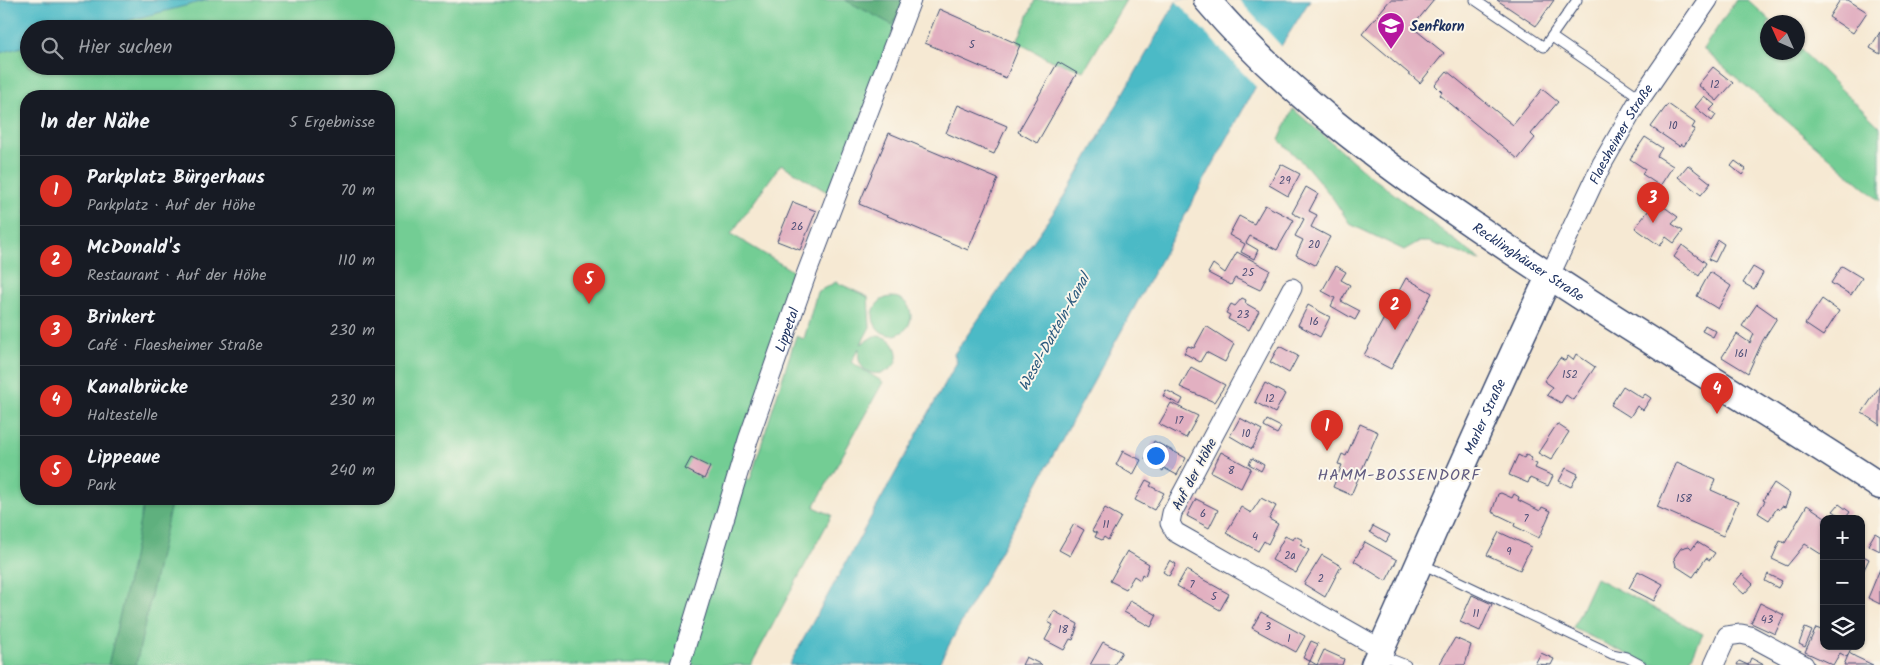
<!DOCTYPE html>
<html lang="de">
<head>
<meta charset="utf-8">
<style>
	body { margin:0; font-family:Kalam,sans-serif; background:#242831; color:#f1f3f6 }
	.controls { position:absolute; right:15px; bottom:15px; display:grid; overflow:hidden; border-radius:10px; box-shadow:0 1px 4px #0004 }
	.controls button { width:45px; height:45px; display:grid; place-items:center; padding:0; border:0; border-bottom:1px solid #363941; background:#171b24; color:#f1f3f6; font:25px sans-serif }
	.compass { position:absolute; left:1760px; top:15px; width:45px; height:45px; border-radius:50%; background:#171b24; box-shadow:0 1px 4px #0004; rotate:315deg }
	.you { position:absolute; left:1155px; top:455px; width:18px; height:18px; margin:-12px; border:4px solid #fff; border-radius:50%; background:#1a73e8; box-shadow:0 0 0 8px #1a73e833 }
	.badge { display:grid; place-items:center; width:32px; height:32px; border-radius:50%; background:#d93025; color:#fff; font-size:16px; font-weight:700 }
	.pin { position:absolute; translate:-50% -41px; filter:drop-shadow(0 1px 2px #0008) }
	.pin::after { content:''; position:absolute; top:26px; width:18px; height:15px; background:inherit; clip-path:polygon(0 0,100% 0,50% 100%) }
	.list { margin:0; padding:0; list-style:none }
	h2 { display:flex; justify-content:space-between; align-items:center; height:65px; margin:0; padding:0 20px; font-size:21px }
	h2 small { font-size:16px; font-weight:400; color:#9ea1a6 }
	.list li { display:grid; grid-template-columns:32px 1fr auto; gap:15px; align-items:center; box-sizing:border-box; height:70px; padding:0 20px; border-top:1px solid #363941 }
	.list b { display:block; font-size:19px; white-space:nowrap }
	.list p { margin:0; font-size:16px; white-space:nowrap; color:#9ea1a6 }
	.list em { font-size:16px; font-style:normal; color:#9ea1a6 }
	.icon { flex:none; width:28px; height:28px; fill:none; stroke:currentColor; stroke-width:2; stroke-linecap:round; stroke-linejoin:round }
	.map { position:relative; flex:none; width:1880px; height:665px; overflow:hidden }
	.search { position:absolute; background:#171b24; box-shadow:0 1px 4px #0004; left:20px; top:20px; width:375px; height:55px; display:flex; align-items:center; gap:12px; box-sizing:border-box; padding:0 18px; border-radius:28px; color:#9ea1a6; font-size:19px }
	.panel { position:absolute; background:#171b24; box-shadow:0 1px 4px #0004; left:20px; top:90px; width:375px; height:415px; border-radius:20px }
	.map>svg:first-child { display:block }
	.green { fill:#73cd94; stroke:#477e79; fill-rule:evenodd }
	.forest { fill:#5eb07e; stroke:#3c706e }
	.water { fill:#4cbac6; stroke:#347492 }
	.pier { fill:#f6e9d3 }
	.building { fill:#e2b0c1 }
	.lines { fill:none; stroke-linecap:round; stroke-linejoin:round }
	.lane-casing { stroke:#3c4b70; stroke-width:11 }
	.street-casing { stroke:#3c4b70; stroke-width:21 }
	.secondary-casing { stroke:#3c4b70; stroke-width:29 }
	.lane { stroke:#fff; stroke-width:9 }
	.street { stroke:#fff; stroke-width:19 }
	.secondary { stroke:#fff; stroke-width:26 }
	.labels { text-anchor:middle; stroke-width:4; stroke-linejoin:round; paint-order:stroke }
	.number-label { font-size:11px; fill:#4d4f77 }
	.poi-label { font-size:14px; font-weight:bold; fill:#1b2f5e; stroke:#fbf7ec; text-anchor:start }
	.street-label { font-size:14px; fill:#1b2f5e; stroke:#fbf7ec }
	.water-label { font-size:15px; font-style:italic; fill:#2a597d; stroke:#fbf7ec }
	.quarter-label { font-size:16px; letter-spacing:1px; fill:#615c81; stroke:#fbf7ec }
</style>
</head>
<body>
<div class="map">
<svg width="1880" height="665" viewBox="0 0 1880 665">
	<rect width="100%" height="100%" fill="#fbf7ec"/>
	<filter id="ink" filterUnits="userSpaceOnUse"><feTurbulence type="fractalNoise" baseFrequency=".02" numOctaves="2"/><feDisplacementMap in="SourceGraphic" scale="10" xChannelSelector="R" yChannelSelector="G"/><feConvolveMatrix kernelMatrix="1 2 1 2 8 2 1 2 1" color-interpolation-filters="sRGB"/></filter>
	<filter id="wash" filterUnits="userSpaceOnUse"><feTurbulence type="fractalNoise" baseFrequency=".0096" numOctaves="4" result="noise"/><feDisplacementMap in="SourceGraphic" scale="20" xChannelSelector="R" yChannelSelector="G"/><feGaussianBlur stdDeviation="1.12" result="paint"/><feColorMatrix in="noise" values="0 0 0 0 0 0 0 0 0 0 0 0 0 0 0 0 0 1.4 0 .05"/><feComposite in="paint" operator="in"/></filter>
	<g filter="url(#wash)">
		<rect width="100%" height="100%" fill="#f6e9d3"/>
		<path class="green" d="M0 0H905L832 195 781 164 731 234 801 276 674 665H0ZM29 29H386V66H29ZM26 96H389V499H26Z
			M1035 0H1126L1084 71 1050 60 1017 42Z
			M1736 0H1748L1772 22H1768V52H1798V47L1880 127V201L1703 49Z
			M1293 109 1368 174 1482 261 1429 242H1418L1404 250 1350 224 1332 197 1308 168 1279 140Z
			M836 282 868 297 870 327 861 344 874 336C882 336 890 338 894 345 911 375 853 389 859 348L851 362 883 382 814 507 832 515 751 665H686L740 477 750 480 796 336 804 339 817 292Z
			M873 316a19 19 0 1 1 38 0a19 19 0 1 1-38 0Z
			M1596 578 1703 634 1688 665H1649L1573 628Z"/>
		<path class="forest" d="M845 0H904L893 25Z
			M144 499H172L136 665H108L131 568Z"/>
		<path class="water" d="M0 0H208L95 29H29V45L0 53Z
			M1177 0H1310L1256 86 938 665H789L957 362 954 354 1065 196Z"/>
		<path class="pier" d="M1175 0H1239L1283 48 1257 88Z"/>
		<g id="blocks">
			<path class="building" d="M1390 0H1434L1412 27 1444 53 1420 83 1362 34Z
				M1497 0H1554L1536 26Z
				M1840 0H1848L1867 12 1853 33 1829 17Z
				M939 9 1020 45 1006 78 925 43Z
				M1880 32V54L1870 48Z
				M1058 62 1077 73 1037 143 1018 132Z
				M1713 67 1733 83 1717 101 1698 85Z
				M1447 71 1513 125 1542 89 1558 102 1531 134 1535 138 1518 159 1440 95 1442 92 1435 85Z
				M1704 96 1715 105 1710 110 1716 115 1712 121 1695 107Z
				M1668 104 1695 123 1692 128 1695 129 1684 146 1681 144 1679 146 1651 127Z
				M958 105 1007 126 994 154 946 133Z
				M889 133 998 179 968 250 859 204Z
				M1645 137 1662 148 1657 156 1673 166 1660 186 1642 174 1645 169 1630 159Z
				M1735 161 1746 169 1742 175 1731 166Z
				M1281 164 1300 174 1288 196 1269 185Z
				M1688 165 1711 183 1701 195 1678 177Z
				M1306 187 1318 194 1309 211 1317 215 1311 227 1330 237 1315 265 1296 255 1303 240 1295 236 1304 219 1292 213Z
				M1656 201 1678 217 1672 224 1683 231 1674 243 1666 237 1660 246 1635 228Z
				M793 202 816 211 800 250 777 241Z
				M1265 205 1294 220 1277 250 1250 236 1246 243 1258 250 1254 259 1241 252 1245 244 1229 235 1239 216 1254 224Z
				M1718 240 1724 244 1715 262 1708 259Z
				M1682 245 1706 263 1699 276 1674 257Z
				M1237 252 1270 270 1260 290 1235 278 1231 285 1208 273 1213 264 1225 273Z
				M1336 266 1346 272 1341 280 1350 285 1341 301 1360 311 1355 320 1331 306 1335 298 1322 291Z
				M1842 266 1862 278 1851 295 1831 283Z
				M1753 267 1763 273 1754 289 1743 283Z
				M1710 272 1731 286 1718 309 1697 296Z
				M1406 278 1432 293 1391 369 1364 355Z
				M1242 298 1246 300 1245 303 1259 311 1249 330 1228 319 1230 315 1226 313 1231 304 1235 306Z
				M1822 299 1839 311 1823 336 1805 324Z
				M1757 304 1777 318 1763 340 1748 373 1722 357 1737 334 1750 343 1754 334 1742 326Z
				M1308 305 1330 317 1320 337 1298 325Z
				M1705 325 1716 331 1713 337 1702 331Z
				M1206 326 1234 344 1225 362 1206 352 1200 362 1184 353 1188 346 1194 348Z
				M1279 346 1298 356 1289 373 1270 362Z
				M1576 354 1595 367 1573 400 1566 395 1561 403 1547 395 1553 387 1544 381 1560 358 1565 361 1568 356 1573 360Z
				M1191 367 1225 385 1214 402 1180 387Z
				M1265 383 1285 394 1275 413 1255 402Z
				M1623 386 1642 398 1645 394 1651 398 1643 410 1637 406 1630 417 1611 405Z
				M1880 386V425L1862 413Z
				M1166 390 1183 399 1180 405 1163 396Z
				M1171 403 1198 416 1186 438 1159 424Z
				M1240 418 1262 430 1252 449 1230 436Z
				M1267 420 1281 427 1277 434 1264 427Z
				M1360 424 1378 432 1351 495 1333 487 1342 465 1338 464 1342 454 1346 456Z
				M1557 424 1569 432 1551 460 1538 453Z
				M1154 441 1186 458 1177 475 1164 468 1163 471 1145 459Z
				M1123 451 1141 460 1133 475 1116 465Z
				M1221 452 1251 468 1241 488 1211 472Z
				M1518 455 1524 458 1526 455 1532 458 1530 461 1537 464 1535 468 1553 476 1548 486 1530 478 1528 483 1509 475Z
				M691 458 710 467 704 479 685 469Z
				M1252 458 1264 465 1261 471 1249 464Z
				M1677 462 1715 479 1711 490 1738 502 1723 536 1657 507Z
				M1566 468 1578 474 1571 487 1559 481Z
				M1146 480 1152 483 1150 486 1164 493 1154 510 1135 500Z
				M1774 483 1790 494 1785 507 1782 506 1779 510 1777 508 1769 520 1758 513 1765 501 1763 500Z
				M1501 493 1512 498 1514 494 1519 497 1518 500 1540 511 1542 507 1551 511 1539 538 1514 526 1515 523 1492 512 1498 494Z
				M1261 498 1276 506 1269 519 1278 524 1268 544 1264 541 1258 551 1226 533 1241 507 1251 513Z
				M1196 499 1218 510 1209 528 1187 516Z
				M1839 504 1850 512 1845 519 1833 511Z
				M1807 505 1828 519H1824V556L1805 544 1787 566 1772 559 1780 541 1785 543Z
				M1105 508 1121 517 1108 540 1104 537 1102 540 1095 537 1097 533 1092 531Z
				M1074 524 1084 530 1070 556 1059 550Z
				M1373 526 1390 535 1386 542 1370 532Z
				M1499 532 1531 547 1520 570 1487 555Z
				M1875 533 1880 536V551L1868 545Z
				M1285 536 1293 540 1295 536 1303 540 1300 545 1309 550 1296 573 1272 560Z
				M1365 542 1397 560 1386 581 1354 561Z
				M1697 542 1715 553 1710 560 1706 558 1693 577 1676 566 1674 558 1681 548 1689 546 1692 549Z
				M1127 551 1149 564 1145 576 1142 574 1140 580 1134 576 1126 589 1110 581Z
				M1322 555 1341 566 1325 597 1304 584Z
				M1861 555 1869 559 1861 576Z
				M1170 560 1176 564 1169 576 1163 572Z
				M1880 569V604L1868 598Z
				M1186 570 1229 594 1220 610 1177 586Z
				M1638 571 1663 584 1654 601 1629 588Z
				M1742 574 1753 584 1744 594 1733 584Z
				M1768 574 1782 581 1778 588 1765 581Z
				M1472 595 1492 604 1480 631 1460 622Z
				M1130 600 1157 615 1151 627 1124 612Z
				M1760 603 1784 615 1775 634 1751 623Z
				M1054 611 1078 624 1073 640 1070 639 1064 650 1045 640 1053 625 1048 622Z
				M1261 612 1305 636 1296 652 1252 628Z
				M1805 628 1812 631 1805 647 1799 644Z
				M1816 628 1824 631V646H1852L1847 657 1840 653 1833 665 1805 652Z
				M1455 638 1471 645 1465 665H1439Z
				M1311 641 1318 644 1310 661 1317 665 1324 650 1344 659 1342 665H1308L1310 661 1303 658Z
				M1103 642 1122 652 1114 665H1090Z
				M1541 653 1554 659 1551 665 1535 664Z
				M1849 653 1856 657 1873 665H1844Z
				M1026 657 1042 665H1022Z
				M1751 658 1764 665H1737L1739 661 1748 665Z"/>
		</g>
	</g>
	<g filter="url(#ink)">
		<use href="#blocks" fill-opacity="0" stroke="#3c4b70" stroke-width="1"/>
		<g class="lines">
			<defs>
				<path id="lane" d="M1475 0 1544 47 1577 0
					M1552 37 1641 98
					M1422 564 1612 654 1626 657 1641 665
					M1381 655 1406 665"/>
				<g id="street">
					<path id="s1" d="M1549 277 1602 164 1636 105 1708 0"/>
					<path d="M1292 288 1172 513 1170 523 1175 532 1381 649"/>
					<path id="s2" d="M680 665 748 440 806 275 911 0"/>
					<path d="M1714 665 1727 636 1741 634 1750 636 1804 665"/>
				</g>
				<g id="secondary">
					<path id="s3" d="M1207 0C1283 90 1378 160 1475 226 1607 317 1746 398 1880 486"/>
					<path id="s4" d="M1374 665C1432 536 1488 405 1549 277"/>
				</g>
			</defs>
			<use href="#lane" class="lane-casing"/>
			<use href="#street" class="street-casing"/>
			<use href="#secondary" class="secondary-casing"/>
			<use href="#lane" class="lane"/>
			<use href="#street" class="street"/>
			<use href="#secondary" class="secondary"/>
		</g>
	</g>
	<defs>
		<symbol id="school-pin" viewBox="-11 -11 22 30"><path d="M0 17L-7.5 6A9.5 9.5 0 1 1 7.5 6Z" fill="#b5179e" stroke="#fbf7ec"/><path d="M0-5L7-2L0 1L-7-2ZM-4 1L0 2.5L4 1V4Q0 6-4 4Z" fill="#fff"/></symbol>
	</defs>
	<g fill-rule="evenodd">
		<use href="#school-pin" x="1375" y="10" width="32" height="43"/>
	</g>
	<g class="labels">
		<g class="number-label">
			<text x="972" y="48">5</text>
			<text x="1715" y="88">12</text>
			<text x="1673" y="129">10</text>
			<text x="1285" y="184">29</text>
			<text x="797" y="230">26</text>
			<text x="1314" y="248">20</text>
			<text x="1248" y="276">25</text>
			<text x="1243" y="318">23</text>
			<text x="1314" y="325">16</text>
			<text x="1741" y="357">161</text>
			<text x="1570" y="378">152</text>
			<text x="1270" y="402">12</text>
			<text x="1179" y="424">17</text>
			<text x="1246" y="437">10</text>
			<text x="1231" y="474">8</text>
			<text x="1684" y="502">158</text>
			<text x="1203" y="517">6</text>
			<text x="1526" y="522">7</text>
			<text x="1106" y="528">11</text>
			<text x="1255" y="540">4</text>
			<text x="1509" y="555">9</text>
			<text x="1290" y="559">2a</text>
			<text x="1321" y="582">2</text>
			<text x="1192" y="588">7</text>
			<text x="1214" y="600">5</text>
			<text x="1476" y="617">11</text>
			<text x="1767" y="623">43</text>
			<text x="1268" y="630">3</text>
			<text x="1063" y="633">18</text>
			<text x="1289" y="642">1</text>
		</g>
		<g class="poi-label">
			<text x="1410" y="31">Senfkorn</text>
		</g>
		<g class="street-label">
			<text dy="5" stroke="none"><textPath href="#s1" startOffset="160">Flaesheimer Straße</textPath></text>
			<text dy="5" stroke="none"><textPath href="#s3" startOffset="416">Recklinghäuser Straße</textPath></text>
			<text dy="5" stroke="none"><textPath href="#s2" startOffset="352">Lippetal</textPath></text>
			<text dy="5" stroke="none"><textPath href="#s4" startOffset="272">Marler Straße</textPath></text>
			<text transform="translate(1194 474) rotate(-62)" y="5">Auf der Höhe</text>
		</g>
		<g class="water-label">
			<text transform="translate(1054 332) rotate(-61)" y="5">Wesel-Datteln-Kanal</text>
		</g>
		<g class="quarter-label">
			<text x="1399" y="480">HAMM-BOSSENDORF</text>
		</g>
	</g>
</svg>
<div class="controls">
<button>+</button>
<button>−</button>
<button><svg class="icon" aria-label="layers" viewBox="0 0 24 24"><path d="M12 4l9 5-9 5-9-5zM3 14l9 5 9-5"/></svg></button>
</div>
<svg class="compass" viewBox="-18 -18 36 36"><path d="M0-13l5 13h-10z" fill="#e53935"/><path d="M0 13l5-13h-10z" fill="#9ea1a6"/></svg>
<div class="you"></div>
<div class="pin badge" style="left:1327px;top:451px">1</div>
<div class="pin badge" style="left:1395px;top:330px">2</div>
<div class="pin badge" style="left:1653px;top:223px">3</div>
<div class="pin badge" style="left:1717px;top:414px">4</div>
<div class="pin badge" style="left:589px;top:304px">5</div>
<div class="search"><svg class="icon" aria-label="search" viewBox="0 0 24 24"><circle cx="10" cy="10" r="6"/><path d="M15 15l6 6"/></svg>Hier suchen</div>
<section class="panel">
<h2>In der Nähe<small>5 Ergebnisse</small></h2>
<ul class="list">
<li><span class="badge">1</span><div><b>Parkplatz Bürgerhaus</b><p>Parkplatz · Auf der Höhe</p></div><em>70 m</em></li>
<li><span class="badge">2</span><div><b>McDonald's</b><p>Restaurant · Auf der Höhe</p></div><em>110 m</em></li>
<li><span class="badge">3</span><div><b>Brinkert</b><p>Café · Flaesheimer Straße</p></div><em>230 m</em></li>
<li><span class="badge">4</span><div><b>Kanalbrücke</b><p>Haltestelle</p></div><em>230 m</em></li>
<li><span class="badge">5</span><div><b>Lippeaue</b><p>Park</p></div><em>240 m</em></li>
</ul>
</section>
</div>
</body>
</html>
